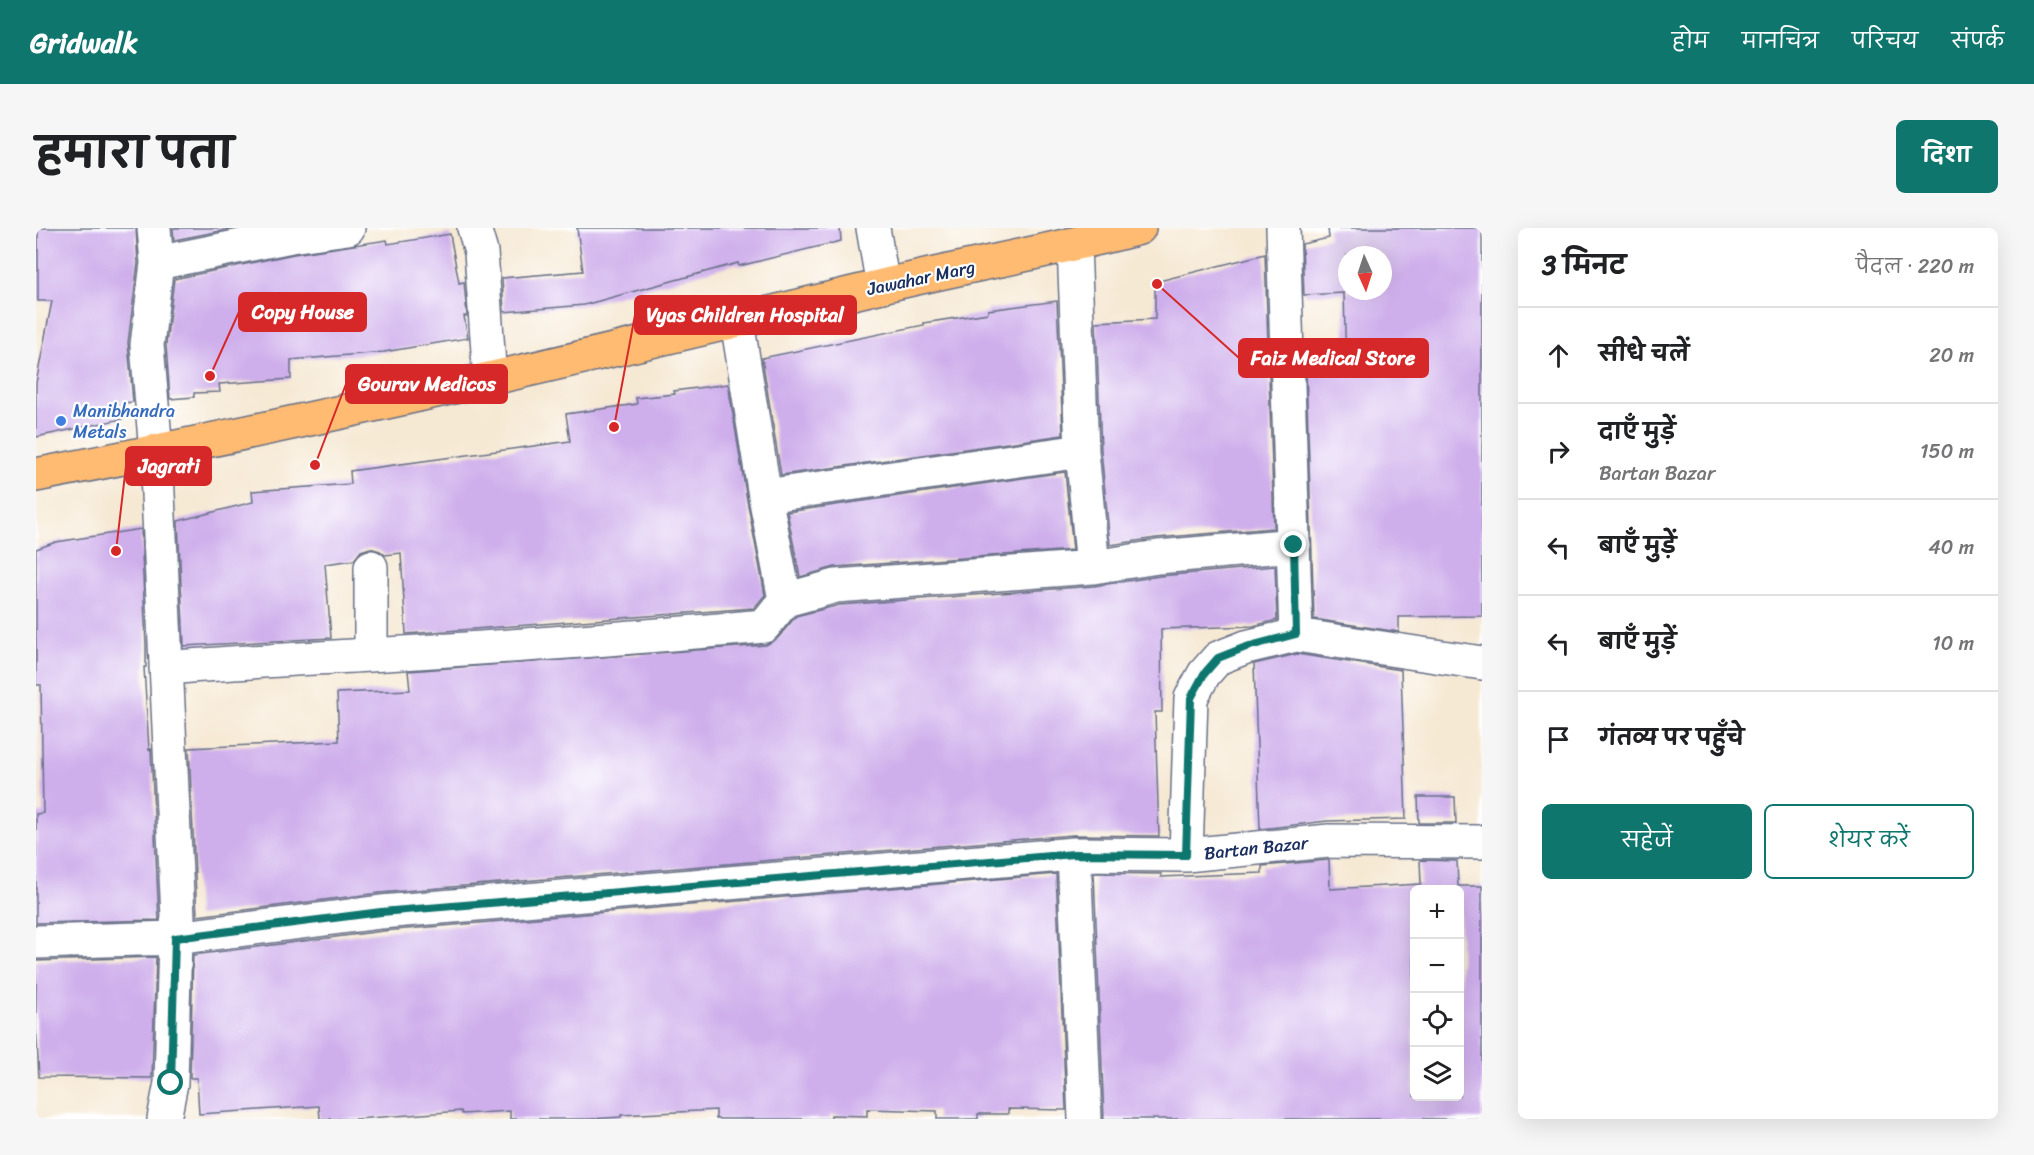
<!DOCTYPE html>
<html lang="hi">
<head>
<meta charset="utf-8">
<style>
	body { margin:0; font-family:Sriracha,"Playpen Sans Deva",sans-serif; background:#f6f6f6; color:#202124 }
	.controls { position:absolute; right:18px; bottom:18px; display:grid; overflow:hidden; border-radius:9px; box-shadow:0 6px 24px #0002 }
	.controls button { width:54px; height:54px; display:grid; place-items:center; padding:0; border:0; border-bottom:2px solid #e0e0e0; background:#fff; color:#202124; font:30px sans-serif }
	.compass { position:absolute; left:1302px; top:18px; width:54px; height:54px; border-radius:50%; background:#fff; box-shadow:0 6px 24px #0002; rotate:177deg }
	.stop { position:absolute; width:18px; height:18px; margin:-14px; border:4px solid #0f766e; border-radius:50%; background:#fff }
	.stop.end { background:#0f766e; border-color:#fff; box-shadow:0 2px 6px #0008 }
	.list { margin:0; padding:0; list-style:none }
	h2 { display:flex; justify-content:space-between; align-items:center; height:78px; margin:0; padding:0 24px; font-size:26px }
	h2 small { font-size:20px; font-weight:400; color:#757577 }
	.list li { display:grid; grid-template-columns:39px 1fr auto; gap:18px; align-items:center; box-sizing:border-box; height:96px; padding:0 24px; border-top:2px solid #e0e0e0 }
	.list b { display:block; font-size:22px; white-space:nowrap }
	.list p { margin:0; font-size:20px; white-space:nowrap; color:#757577 }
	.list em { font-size:20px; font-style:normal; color:#757577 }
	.actions { display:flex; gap:12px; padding:18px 24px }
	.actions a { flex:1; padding:14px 0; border:2px solid #0f766e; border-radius:9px; text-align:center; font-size:21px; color:#0f766e }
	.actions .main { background:#0f766e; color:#fff }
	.icon { flex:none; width:33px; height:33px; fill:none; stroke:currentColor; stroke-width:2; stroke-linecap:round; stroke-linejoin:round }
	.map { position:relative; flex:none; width:1446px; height:891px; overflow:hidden; border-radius:9px }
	header { display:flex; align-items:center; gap:36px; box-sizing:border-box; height:84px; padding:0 30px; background:#0f766e; color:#fff }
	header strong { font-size:28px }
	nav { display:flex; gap:33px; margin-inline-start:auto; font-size:21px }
	.intro { display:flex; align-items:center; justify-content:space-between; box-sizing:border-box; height:144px; padding:0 36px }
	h1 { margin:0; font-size:42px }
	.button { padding:15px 27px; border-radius:9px; background:#0f766e; color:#fff; font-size:21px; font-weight:700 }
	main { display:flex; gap:36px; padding:0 36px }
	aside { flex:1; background:#fff; border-radius:9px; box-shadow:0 6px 24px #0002 }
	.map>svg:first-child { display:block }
	.building { fill:#ceaeeb; fill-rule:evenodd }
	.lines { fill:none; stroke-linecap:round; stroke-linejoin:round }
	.minor-casing { stroke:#687087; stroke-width:36 }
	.major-casing { stroke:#687087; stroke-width:36 }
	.minor { stroke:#fff; stroke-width:33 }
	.major { stroke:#ffbb71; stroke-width:33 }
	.route { stroke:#0f766e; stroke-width:8 }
	.shop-dot { fill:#3f7fe0; stroke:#fff; stroke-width:2 }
	.labels { text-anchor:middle; stroke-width:4.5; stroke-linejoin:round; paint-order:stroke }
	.street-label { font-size:18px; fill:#1b2f5e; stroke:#fff }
	.shop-label { font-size:18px; fill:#366cbe; stroke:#fff; text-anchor:start }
	.leader { fill:none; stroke:#d62828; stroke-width:2 }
	.callout-dot { fill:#d62828; stroke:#fff; stroke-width:2 }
	.callout { fill:#d62828; stroke:#d62828; stroke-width:2 }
	.callout-label { font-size:20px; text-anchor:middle; font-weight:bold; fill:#fff }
</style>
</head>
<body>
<header>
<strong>Gridwalk</strong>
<nav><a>होम</a><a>मानचित्र</a><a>परिचय</a><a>संपर्क</a></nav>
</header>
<div class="intro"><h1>हमारा पता</h1><a class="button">दिशा</a></div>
<main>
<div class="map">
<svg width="1446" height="891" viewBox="0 0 1446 891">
	<rect width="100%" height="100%" fill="#fff"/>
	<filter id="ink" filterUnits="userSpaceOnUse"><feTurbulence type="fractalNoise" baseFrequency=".0167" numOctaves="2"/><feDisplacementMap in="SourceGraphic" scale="12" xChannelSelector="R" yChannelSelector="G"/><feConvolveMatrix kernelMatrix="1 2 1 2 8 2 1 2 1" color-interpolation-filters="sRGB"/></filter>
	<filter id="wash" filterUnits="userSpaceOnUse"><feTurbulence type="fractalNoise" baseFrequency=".008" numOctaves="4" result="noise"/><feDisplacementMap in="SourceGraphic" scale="24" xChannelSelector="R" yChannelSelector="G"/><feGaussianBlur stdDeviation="1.35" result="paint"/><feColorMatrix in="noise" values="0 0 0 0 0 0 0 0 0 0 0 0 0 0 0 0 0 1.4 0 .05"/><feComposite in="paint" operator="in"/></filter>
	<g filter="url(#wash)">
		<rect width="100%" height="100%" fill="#f6e9d4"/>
		<g id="blocks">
			<path class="building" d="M2 0H100L102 35 92 115 97 174 88 175 86 191 0 209V155L16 73H2Z
				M137 0H200L138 12Z
				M541 0H804L805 13 703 38 702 35 548 77 468 84 466 50 547 43Z
				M1292 0H1446V388L1363 389V404L1278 391 1270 141H1310L1308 65 1268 67 1266 16 1293 10ZM1311 27H1347V63H1311Z
				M414 6 423 55 428 54 431 88H428L432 110 348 124 255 132V151L183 156 184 164 158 165V169L134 171 130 117 138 51 258 26 351 12 352 16Z
				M1229 26 1238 300 1120 310 1074 317 1065 222 1060 94 1119 91V54Z
				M1021 73 1027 207 745 247 726 130 888 97V95L952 85V82Z
				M692 156 711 272 729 367 718 380 370 406 365 325 349 327 344 323 334 320 325 323 318 332 289 336 295 410 148 418 142 293 217 274 216 263 315 256 314 243 534 213 530 186 601 176 600 170 639 166 638 163Z
				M1029 244 1037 322 799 339 764 349 751 284Z
				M105 301 110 419V439H108L113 522 115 521 123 692 0 695V586L7 585 5 457H0V321L20 314Z
				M1239 338 1241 392 1217 398 1125 401 1126 484H1119L1123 608 1037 607 343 665 161 688 153 520 303 513 301 465 374 462 372 443 730 417 742 410 760 388 803 377 1058 358 1124 348Z
				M1261 426 1365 442 1370 591 1291 593 1224 601 1218 436Z
				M1382 569H1419L1420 595H1383Z
				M1293 632 1294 661 1385 656 1384 632 1421 633 1422 658H1446V891H1068L1058 645 1125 646V649L1226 645V638ZM1378 662H1424V868H1378Z
				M1020 646 1030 882 972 881V886H942V891H901V883L831 881V888L795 887V891H680V882L585 887V889L555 891H474V883L426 886 425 883 320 891H284L283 878 163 886 161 850H154L157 727 347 703Z
				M120 729 116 850 3 849 0 795V733Z"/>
		</g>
	</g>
	<g filter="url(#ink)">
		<use href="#blocks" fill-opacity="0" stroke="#687087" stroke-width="1.5"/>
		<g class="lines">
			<defs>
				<path id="minor" d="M118 0 121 35 111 117 120 224 142 689 139 710 135 855 128 891
					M438 0 445 24 454 152
					M837 0 847 58
					M1247 0 1260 407
					M1038 17 1046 223 1057 339
					M121 35 255 8 312 0
					M701 93 729 268
					M749 372 729 268 1046 223
					M335 427V339
					M130 440C198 434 266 431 334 427 466 419 597 410 728 398L749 372 800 358 1057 339 1122 329 1258 317
					M1038 626 1049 891
					M1150 627 1155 470 1168 446 1182 430 1210 419 1260 407 1446 435
					M0 714 139 710 345 684 1038 626 1150 627 1293 613 1446 614"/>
				<path id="major" d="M0 247C283 193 563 126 842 59 929 38 1017 23 1103 0"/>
			</defs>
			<use href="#minor" class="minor-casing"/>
			<use href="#major" class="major-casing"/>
			<use href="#minor" class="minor"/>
			<use href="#major" class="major"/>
		</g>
	</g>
	<g class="lines" filter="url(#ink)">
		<path class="route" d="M135 855 139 710 345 684 1038 626 1150 627 1155 470 1168 446 1182 430 1210 419 1260 406 1258 317"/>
	</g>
	<circle class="shop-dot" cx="25" cy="193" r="6"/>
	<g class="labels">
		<g class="street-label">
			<text transform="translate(885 50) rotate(-12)" y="6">Jawahar Marg</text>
			<text transform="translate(1220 620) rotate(-6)" y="6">Bartan Bazar</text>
		</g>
		<g class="shop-label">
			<text x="37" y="189">Manibhandra<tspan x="37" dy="21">Metals</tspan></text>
		</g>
	</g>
	<path class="leader" d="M174 148L203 84M578 199L599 87M1121 56L1203 130M279 237L310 156M80 323L90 238"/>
	<g class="callout-dot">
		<circle cx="174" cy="148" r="6"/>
		<circle cx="578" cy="199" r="6"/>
		<circle cx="1121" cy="56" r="6"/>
		<circle cx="279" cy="237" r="6"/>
		<circle cx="80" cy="323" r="6"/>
	</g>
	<g class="callout">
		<rect x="203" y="65" width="127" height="38" rx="6"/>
		<rect x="599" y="68" width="221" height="38" rx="6"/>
		<rect x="1203" y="111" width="189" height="38" rx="6"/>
		<rect x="310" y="137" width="161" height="38" rx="6"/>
		<rect x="90" y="219" width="85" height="38" rx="6"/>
	</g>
	<g class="callout-label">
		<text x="267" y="91">Copy House</text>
		<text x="709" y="94">Vyas Children Hospital</text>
		<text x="1297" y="137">Faiz Medical Store</text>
		<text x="391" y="163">Gourav Medicos</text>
		<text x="133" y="245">Jagrati</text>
	</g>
</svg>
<div class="controls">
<button>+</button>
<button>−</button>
<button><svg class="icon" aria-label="locate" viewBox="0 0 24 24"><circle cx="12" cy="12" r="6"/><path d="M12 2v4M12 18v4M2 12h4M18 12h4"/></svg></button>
<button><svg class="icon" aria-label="layers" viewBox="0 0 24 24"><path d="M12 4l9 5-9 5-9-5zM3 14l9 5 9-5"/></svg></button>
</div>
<svg class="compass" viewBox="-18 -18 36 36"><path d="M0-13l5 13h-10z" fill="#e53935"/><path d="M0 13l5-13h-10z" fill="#757577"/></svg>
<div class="stop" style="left:135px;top:855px"></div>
<div class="stop end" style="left:1258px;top:317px"></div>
</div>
<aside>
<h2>3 मिनट<small>पैदल · 220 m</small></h2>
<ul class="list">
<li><svg class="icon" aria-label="ahead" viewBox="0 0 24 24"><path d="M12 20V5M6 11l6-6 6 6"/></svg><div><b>सीधे चलें</b></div><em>20 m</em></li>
<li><svg class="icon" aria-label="right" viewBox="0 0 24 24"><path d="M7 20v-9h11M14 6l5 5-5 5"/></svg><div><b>दाएँ मुड़ें</b><p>Bartan Bazar</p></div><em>150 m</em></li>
<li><svg class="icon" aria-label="left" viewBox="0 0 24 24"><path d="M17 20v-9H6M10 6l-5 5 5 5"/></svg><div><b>बाएँ मुड़ें</b></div><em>40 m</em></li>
<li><svg class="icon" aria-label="left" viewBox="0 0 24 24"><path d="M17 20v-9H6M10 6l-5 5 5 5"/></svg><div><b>बाएँ मुड़ें</b></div><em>10 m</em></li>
<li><svg class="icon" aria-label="arrive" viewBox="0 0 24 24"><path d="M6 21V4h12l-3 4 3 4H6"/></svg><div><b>गंतव्य पर पहुँचे</b></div></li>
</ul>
<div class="actions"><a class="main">सहेजें</a><a>शेयर करें</a></div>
</aside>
</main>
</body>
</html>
